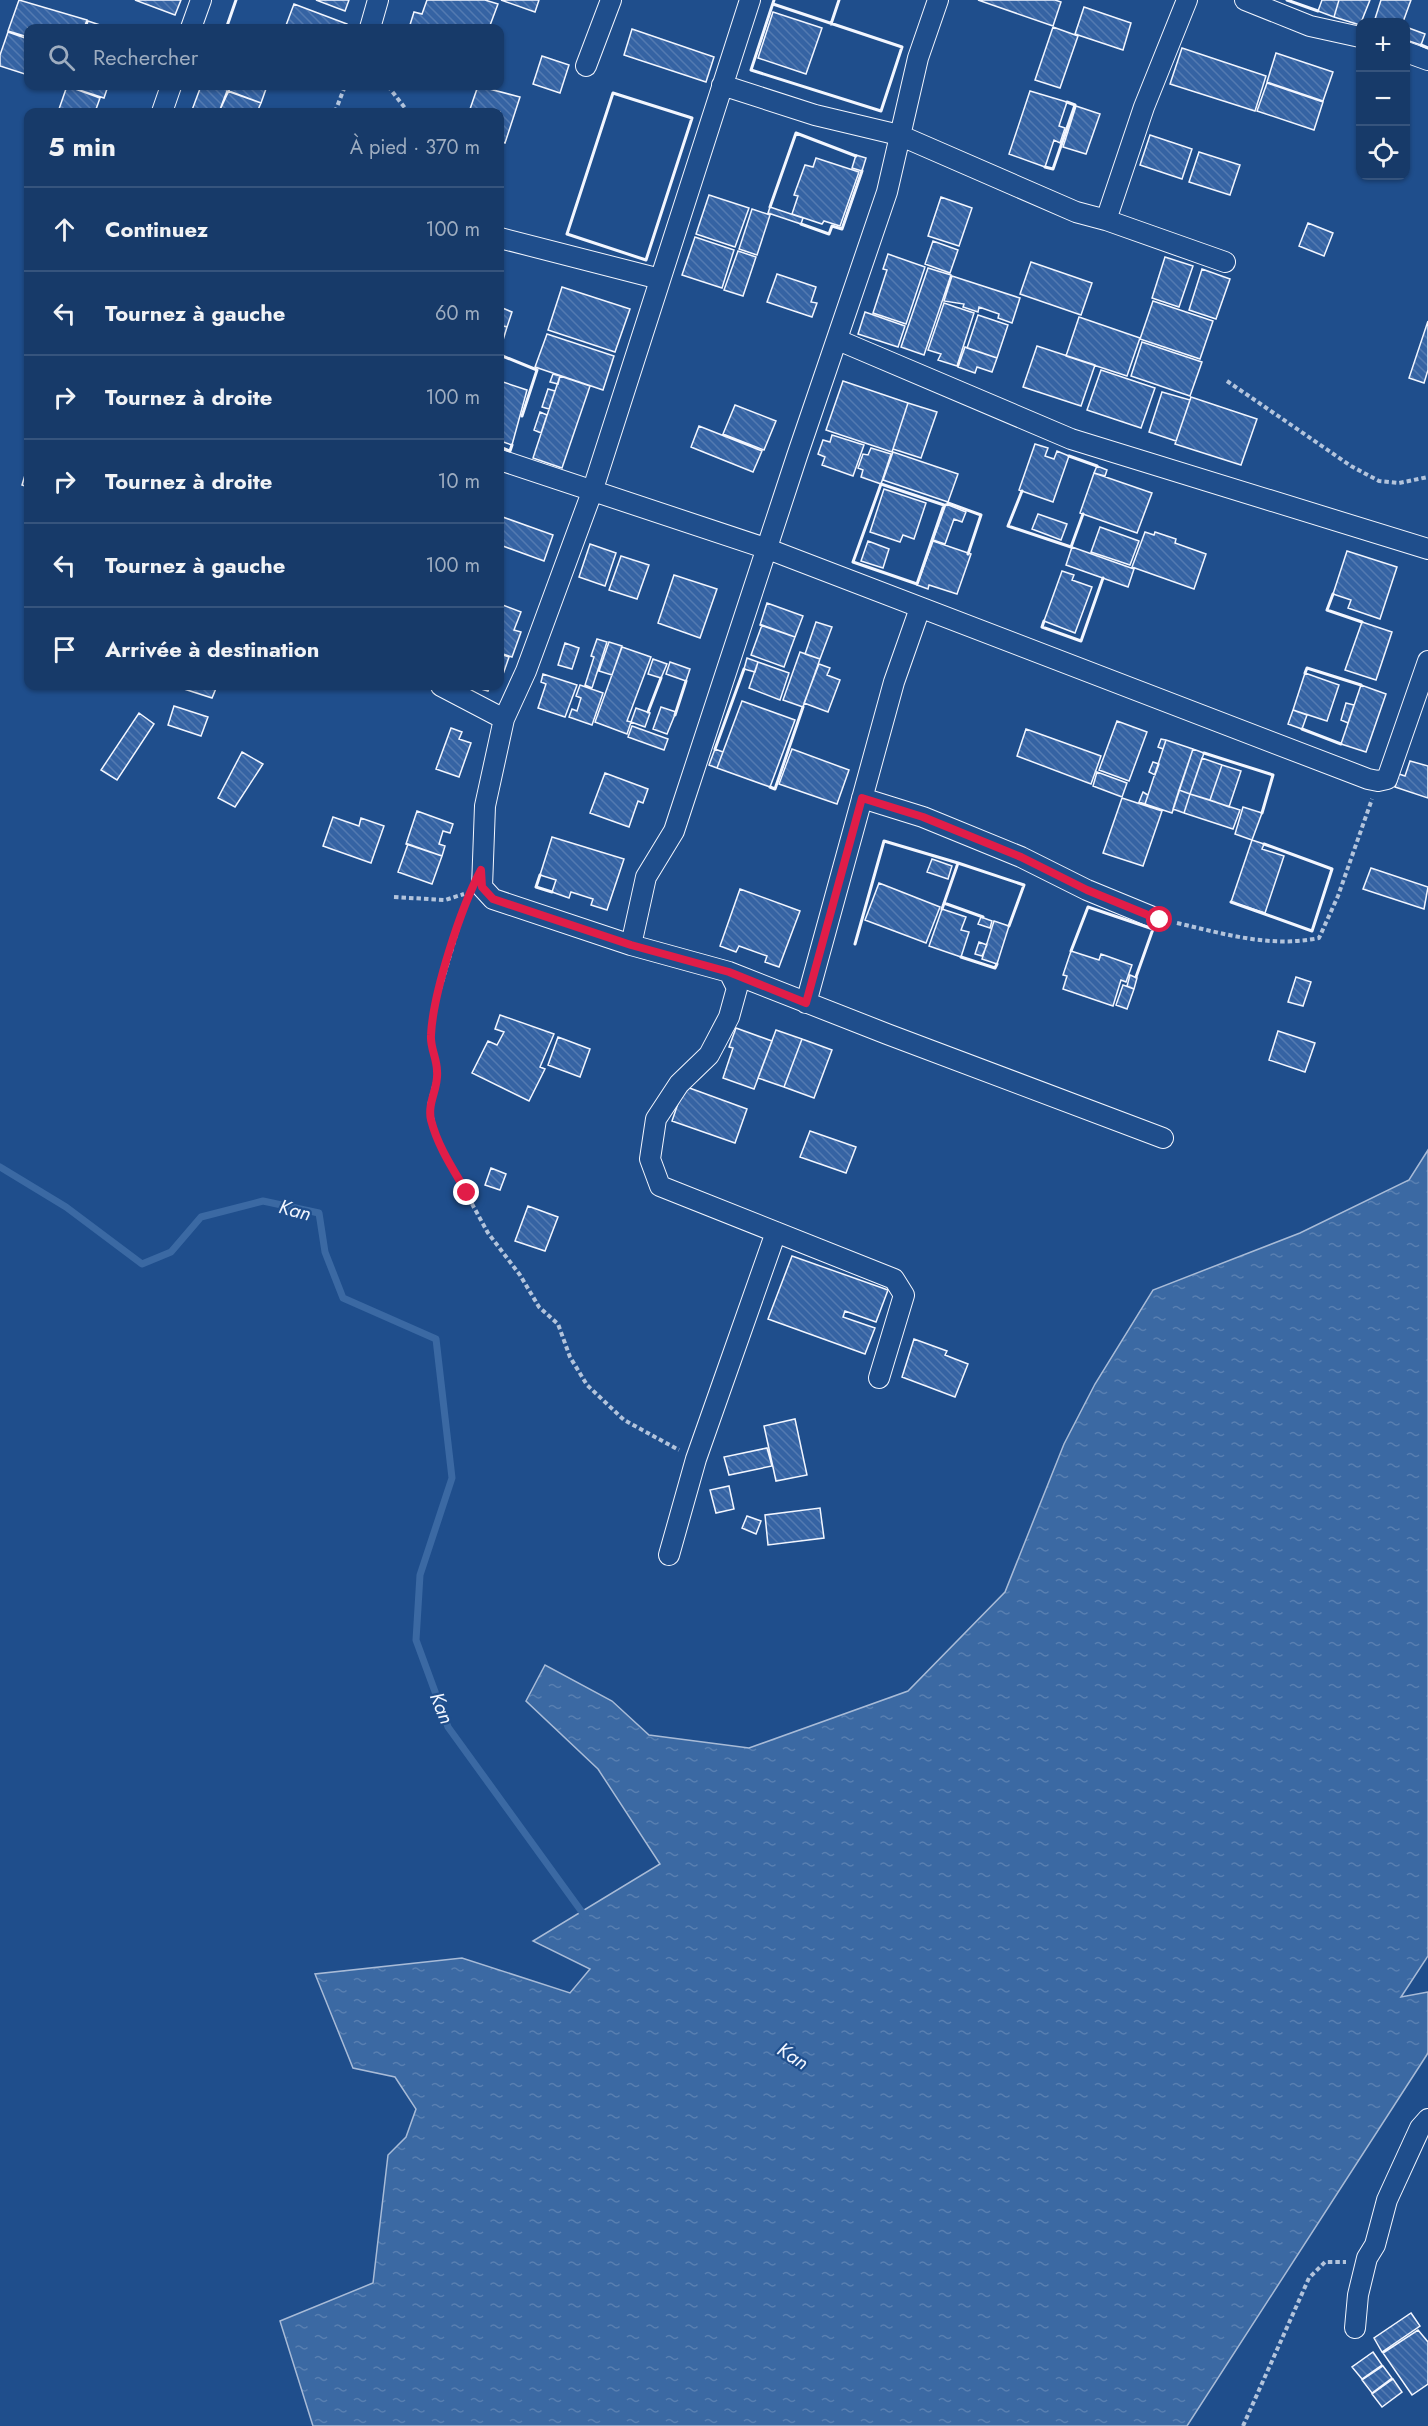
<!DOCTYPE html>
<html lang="fr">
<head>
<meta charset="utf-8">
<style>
	body { margin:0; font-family:Jost,sans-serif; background:#244571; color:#f1f3f6 }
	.controls { position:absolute; right:18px; top:18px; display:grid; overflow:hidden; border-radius:12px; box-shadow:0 2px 4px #0004 }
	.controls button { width:54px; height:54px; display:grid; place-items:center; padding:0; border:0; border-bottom:2px solid #36547d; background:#173a69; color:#f1f3f6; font:30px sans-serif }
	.stop { position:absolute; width:18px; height:18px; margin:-14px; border:4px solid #e11d48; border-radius:50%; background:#fff }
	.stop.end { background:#e11d48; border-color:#fff; box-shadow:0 2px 6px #0008 }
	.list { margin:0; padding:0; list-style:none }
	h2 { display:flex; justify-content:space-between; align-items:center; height:78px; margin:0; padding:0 24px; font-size:26px }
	h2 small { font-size:20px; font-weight:400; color:#9eadc0 }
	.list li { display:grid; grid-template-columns:39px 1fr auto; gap:18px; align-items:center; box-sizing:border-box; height:84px; padding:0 24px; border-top:2px solid #36547d }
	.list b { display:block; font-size:22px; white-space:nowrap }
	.list em { font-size:20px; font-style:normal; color:#9eadc0 }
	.icon { flex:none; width:33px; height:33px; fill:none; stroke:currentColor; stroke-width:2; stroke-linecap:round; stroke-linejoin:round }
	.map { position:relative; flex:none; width:1428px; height:2426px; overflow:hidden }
	.search { position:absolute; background:#173a69; box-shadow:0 2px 4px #0004; left:24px; top:24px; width:480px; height:66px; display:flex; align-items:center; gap:15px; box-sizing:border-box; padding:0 21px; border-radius:12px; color:#9eadc0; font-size:22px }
	.panel { position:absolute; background:#173a69; box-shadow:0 2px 4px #0004; left:24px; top:108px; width:480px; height:582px; border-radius:12px }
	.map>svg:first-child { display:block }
	.water { fill:url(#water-ripples); stroke:#a8bbd7; stroke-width:1.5 }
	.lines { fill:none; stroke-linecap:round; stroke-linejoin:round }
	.stream { stroke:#3b69a3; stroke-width:7 }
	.building { fill:url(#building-back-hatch); stroke:#f2f6ff; stroke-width:1.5 }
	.street-casing { stroke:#f2f6ff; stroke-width:22 }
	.path { stroke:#b3c4dc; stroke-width:4; stroke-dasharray:4.5 3; stroke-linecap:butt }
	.street { stroke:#1f4e8c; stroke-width:20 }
	.wall { stroke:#f2f6ff; stroke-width:3 }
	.route { stroke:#e11d48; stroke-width:8 }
	.labels { text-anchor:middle; stroke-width:4.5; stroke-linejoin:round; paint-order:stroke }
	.water-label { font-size:20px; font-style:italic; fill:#f2f6ff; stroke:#1f4e8c }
</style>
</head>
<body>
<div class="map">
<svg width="1428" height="2426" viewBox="0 0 1428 2426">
	<defs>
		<pattern id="water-ripples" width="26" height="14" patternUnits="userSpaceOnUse" patternTransform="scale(1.5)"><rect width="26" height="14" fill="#3b69a3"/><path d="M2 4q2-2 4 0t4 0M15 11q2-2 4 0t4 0" fill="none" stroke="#587fb1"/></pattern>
		<pattern id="building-back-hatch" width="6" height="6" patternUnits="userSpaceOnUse" patternTransform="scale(1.5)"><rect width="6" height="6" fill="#3563a3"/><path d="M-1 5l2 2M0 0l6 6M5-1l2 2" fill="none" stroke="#537ab1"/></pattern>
	</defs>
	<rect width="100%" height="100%" fill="#1f4e8c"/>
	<path class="water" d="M1428 1150V1956L1401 1997 1428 1992V2053L1187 2426H313L280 2321 373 2283 388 2155 406 2137 416 2109 395 2077 353 2068 315 1974 462 1958 570 1993 590 1969 533 1941 660 1864 598 1769 526 1701 545 1665 612 1701 649 1735 749 1748 908 1691 1005 1592 1064 1444 1095 1384 1153 1290 1300 1233 1409 1180Z"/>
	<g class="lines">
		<path class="stream" d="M0 1167 66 1207 142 1264 171 1252 201 1217 263 1201 319 1213 325 1252 343 1298 436 1339 452 1478 420 1575 416 1640 448 1727 587 1919"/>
	</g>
	<path class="building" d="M19 0 87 20 84 28H28V37L8 31Z
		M135 0H181L175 15Z
		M316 0H349L345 11Z
		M427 0H485L498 4 489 28H409L414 12 422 14Z
		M501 0H539L535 12Z
		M978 0H1055L1061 2 1053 26Z
		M1322 0H1339L1334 17 1318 11Z
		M1339 0H1370L1360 25 1334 17Z
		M1381 0H1411L1403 22H1374Z
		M294 4 347 24 346 28H285Z
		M1084 7 1131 23 1123 50 1075 34Z
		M773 12 822 28 806 74 758 58Z
		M88 21 109 28H86Z
		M1053 27 1078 36 1060 88 1035 80Z
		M1406 27 1425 34 1421 45 1406 40Z
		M632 29 714 57 706 82 624 55Z
		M8 32 28 39V75L0 66V55Z
		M1182 48 1266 76 1255 111 1170 84Z
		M1276 53 1333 72 1323 101 1267 82Z
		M542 56 569 65 560 93 533 84Z
		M1267 83 1323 102 1314 130 1257 111Z
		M67 86 100 98 95 112H58Z
		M67 86H108L104 98Z
		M201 86H231L219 112 192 110Z
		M231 86H267L261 103 229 91Z
		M478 86 520 97 505 143 500 141V112H469Z
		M227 91 261 103 257 112H219Z
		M1030 91 1067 102 1059 126 1065 128 1060 143 1054 140 1045 167 1009 154Z
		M1076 106 1100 114 1086 154 1063 147Z
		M1150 135 1192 149 1182 179 1140 165Z
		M1199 152 1240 165 1230 195 1189 182Z
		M856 155 866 158 862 171 852 168Z
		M816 158 859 172 840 226 824 221 822 224 792 214 798 196 794 195 805 165 813 167Z
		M709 195 749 208 735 247 696 234Z
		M941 197 972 208 959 246 928 236Z
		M770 207 803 218 801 224 768 213Z
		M752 209 770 215 757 255 739 249Z
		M1308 223 1333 233 1324 256 1299 246Z
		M695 237 734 250 722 288 682 275Z
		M933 241 958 250 950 273 925 264Z
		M738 251 756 257 743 296 724 290Z
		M888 254 925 267 906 324 873 313 887 270 883 269Z
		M1165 257 1193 266 1179 307 1152 298Z
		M1031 262 1092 283 1081 315 1020 294Z
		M928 268 951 275 924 355 901 347Z
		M1202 269 1230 279 1216 319 1189 310Z
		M777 274 816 287 811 302 817 303 812 317 767 302Z
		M952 276 1020 298 1012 323 998 318 999 314 979 307 978 312 963 307 964 304 944 301Z
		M562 287 630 309 615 352 548 330Z
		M1153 301 1213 321 1200 359 1140 339Z
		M944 303 974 313 957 366 938 360 941 354 928 350Z
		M500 307 512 312 507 327 500 325Z
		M865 312 905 326 898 347 858 334Z
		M978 315 1008 325 997 358 967 348Z
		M1079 317 1140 338 1127 376 1066 356Z
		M1428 321V370L1424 383 1409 378Z
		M500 325 507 327 500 350Z
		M547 334 614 356 603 390 535 367Z
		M1142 342 1202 362 1190 396 1131 376Z
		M1037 346 1095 365 1081 406 1023 387Z
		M965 347 997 358 992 372 977 367 975 373 958 367Z
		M1101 370 1155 388 1141 428 1087 410Z
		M553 374 560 376 558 384 550 382Z
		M560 376 590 386 562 468 533 458Z
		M500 381 527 390 512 445 500 441Z
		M843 381 908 403 892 452 826 430Z
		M548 389 555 391 549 409 542 407Z
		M1162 392 1190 400 1176 441 1149 432Z
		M1191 397 1257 419 1241 465 1175 444Z
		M908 403 937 412 921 458 893 449Z
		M735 405 776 421 764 450 723 434Z
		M540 412 547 415 541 433 534 430Z
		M699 426 762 451 753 472 691 447Z
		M832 435 864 445 853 476 822 465 825 457 818 454 823 440 830 442Z
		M1035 444 1048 448 1045 456 1054 459 1057 451 1069 456 1053 502 1019 490Z
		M871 448 891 454 881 484 861 477 863 470 858 468 863 454 868 455Z
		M893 452 958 474 948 502 883 480Z
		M28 465V487L22 485Z
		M1097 466 1107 470 1105 476 1094 473Z
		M1094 473 1152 493 1137 533 1080 513Z
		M884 489 926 503 914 539 903 535 900 542 870 532Z
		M946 504 966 512 962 522 954 519 945 544 933 540Z
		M1038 514 1067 524 1061 540 1032 529Z
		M500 516 553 535 544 561 500 545Z
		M1100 527 1139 541 1130 565 1091 552Z
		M1145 532 1154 535 1155 532 1176 539 1175 543 1206 554 1194 589 1132 567Z
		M868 541 889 549 883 568 861 561Z
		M933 541 971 554 957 594 929 585 928 589 917 585Z
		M590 544 616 553 605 586 579 577Z
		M1072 547 1134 569 1128 587 1066 565Z
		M1347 551 1397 567 1380 619 1348 608 1351 600 1333 594Z
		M621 556 649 565 637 599 609 590Z
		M1062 571 1074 575 1072 580 1092 587 1075 633 1044 621Z
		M674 575 717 589 700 638 658 623Z
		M767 603 803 616 795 637 760 625Z
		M500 604 521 612 514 630 521 632 512 657 500 653Z
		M816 622 832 627 820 659 805 654Z
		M1362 622 1392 632 1376 680 1345 670Z
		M762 625 795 637 784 667 751 655Z
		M597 639 607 642 592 688 585 685 594 657 591 656Z
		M609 642 622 646 612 675 599 671Z
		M565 643 579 648 572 669 558 665Z
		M622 647 651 657 627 721 631 722 627 734 595 722Z
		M800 652 820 659 803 707 783 700Z
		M500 654 509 657 500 683Z
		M747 658 758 662 755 672 744 669Z
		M653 659 667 664 661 678 648 674Z
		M670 662 690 669 686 681 666 674Z
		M758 662 789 673 780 700 749 688Z
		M819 664 830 668 827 675 840 680 828 712 804 703Z
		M1305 673 1339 685 1327 721 1293 710Z
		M543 674 577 685 565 717 538 708 546 684 541 682Z
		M580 685 603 693 592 725 569 717 572 709 577 711 581 698 576 696Z
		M1361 685 1386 694 1366 752 1341 744Z
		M182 686H217L212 698 181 688Z
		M471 686H490L488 691Z
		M742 701 795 720 770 787 717 768Z
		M1346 703 1354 705 1348 723 1341 720Z
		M174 706 208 717 201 736 168 725Z
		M661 707 676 712 667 734 653 729Z
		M636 708 650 713 645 727 631 722Z
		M1293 710 1307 715 1302 729 1288 724Z
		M139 713 154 724 117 780 101 770Z
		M1117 721 1147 732 1129 781 1099 770Z
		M632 726 668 739 664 750 628 737Z
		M451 728 462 732 459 739 471 743 459 777 436 769Z
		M1026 729 1101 756 1091 784 1017 756Z
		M1161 739 1166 740 1163 749 1158 747Z
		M1166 740 1193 749 1172 813 1145 804Z
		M715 749 723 752 717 768 709 765Z
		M792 749 849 770 837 804 779 784Z
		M1193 749 1204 753 1190 794 1179 790Z
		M242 752 263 764 235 807 218 798Z
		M1202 758 1222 765 1210 800 1190 794Z
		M1410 761 1428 766V798L1395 787 1399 774 1405 776Z
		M1153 762 1159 764 1155 775 1149 772Z
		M1222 765 1241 771 1229 807 1210 800Z
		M1097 772 1127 783 1122 797 1093 786Z
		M605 773 648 789 643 803 638 801 629 827 590 813Z
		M1179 790 1190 794 1184 813 1173 809Z
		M1143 792 1148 795 1145 804 1139 802Z
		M1190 794 1240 810 1233 829 1184 813Z
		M1122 798 1162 811 1143 866 1103 853Z
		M1243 807 1262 813 1252 840 1235 834Z
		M417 811 453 824 450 833 443 831 439 844 445 846 442 856 406 844Z
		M333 817 359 826 361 818 384 826 371 863 323 846Z
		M552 837 624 859 607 910 591 905 593 899 571 892 569 898 552 892 556 880 540 875Z
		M1252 840 1264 844 1262 849 1284 856 1265 913 1231 902Z
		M408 844 442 856 432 884 398 872Z
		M932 859 952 866 948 879 927 872Z
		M1371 868 1428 887 1424 909 1363 889Z
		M879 883 940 907 926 943 865 920Z
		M740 889 800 911 779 967 765 962 767 956 739 946 736 952 720 946Z
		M942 909 966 917 961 930 969 932 961 957 929 946Z
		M981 917 992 921 990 928 978 924Z
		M994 921 1009 926 997 964 982 959Z
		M979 942 987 945 982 956 975 954Z
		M1071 951 1099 960 1101 954 1132 965 1126 982 1121 980 1113 1006 1063 989 1067 976 1063 975Z
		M1130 975 1137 978 1134 989 1127 986Z
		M1296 977 1311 982 1303 1006 1288 1002Z
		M1123 985 1134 989 1127 1009 1116 1005Z
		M500 1015 554 1034 540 1067 545 1069 529 1101 472 1073 488 1041 497 1045 504 1032 495 1029Z
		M736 1028 772 1041 754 1089 723 1078 733 1048 729 1047Z
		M776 1030 802 1039 784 1087 758 1078Z
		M1278 1031 1315 1043 1305 1072 1269 1060Z
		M558 1037 590 1049 580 1077 548 1065Z
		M802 1039 832 1050 814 1098 784 1087Z
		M684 1086 747 1109 735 1143 672 1121Z
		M810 1131 856 1147 846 1173 800 1157Z
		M491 1168 506 1174 500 1190 485 1185Z
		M528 1206 558 1217 545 1251 515 1241Z
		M792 1256 888 1290 876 1322 845 1311 843 1317 875 1328 865 1354 768 1319Z
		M914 1339 947 1351 945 1355 968 1364 955 1397 902 1377Z
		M795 1419 807 1475 776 1481 764 1426Z
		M767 1448 772 1466 729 1475 724 1457Z
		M729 1486 734 1509 716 1513 710 1490Z
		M820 1508 824 1538 768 1545 765 1515Z
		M747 1516 761 1521 756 1534 742 1528Z
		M1411 2313 1420 2326 1382 2352 1374 2338Z
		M1418 2330 1428 2342V2384L1412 2395 1383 2353Z
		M1373 2352 1382 2365 1362 2379 1352 2367Z
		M1383 2366 1392 2378 1372 2393 1362 2380Z
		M1393 2379 1402 2392 1382 2407 1372 2394Z"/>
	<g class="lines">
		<defs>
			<path id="street" d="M750 0 592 492 526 671 504 719 485 806 482 887 493 899 631 945 729 972 887 1034 1163 1138
				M1245 0 1310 26 1360 37
				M191 28 201 0
				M370 28 378 0
				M1406 52 1428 60
				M586 66 611 0
				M722 85 815 115 899 135 1076 212 1106 220 1225 262
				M162 112 171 86
				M1106 220 1144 107 1187 0
				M500 238 660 279
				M838 340 1071 439 1428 549
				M500 460 768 549 1368 779 1378 781 1387 779 1428 661
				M441 686 504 719
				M862 798 923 817 1021 857 1087 890 1160 920
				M631 945 646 877 674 831 797 456 887 192 918 58 938 0
				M729 972 737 988 729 1017 709 1055 679 1084 656 1119 650 1159 660 1186 894 1279 904 1295 879 1378
				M806 1003 894 682 920 608
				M669 1555 696 1459 776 1232
				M1355 2328 1358 2295 1367 2258 1375 2245 1387 2200 1420 2128 1428 2119"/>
		</defs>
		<use href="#street" class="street-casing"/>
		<path class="path" d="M388 86 408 112
			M335 112 345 86
			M1227 381 1351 466 1379 481 1399 483 1428 477
			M394 897 445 900 464 894
			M467 898 437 999 431 1034 432 1051 438 1071 429 1105 438 1142 488 1233 520 1275 539 1307 558 1324 570 1357 587 1385 624 1420 679 1450
			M1177 923C1225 934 1270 948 1319 938L1338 896 1372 799
			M1243 2426 1309 2278 1325 2262H1346"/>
		<use href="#street" class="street"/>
		<path class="wall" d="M1287 0 1318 11
			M773 4 902 47 881 111 751 70 774 0
			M831 24 839 0
			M227 26 236 0
			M1421 45 1428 48
			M613 93 692 118 646 260 567 234Z
			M1045 167 1053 169 1075 105 1067 102
			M770 207 796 133 856 156
			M801 224 829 234 832 226 842 229 862 171
			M500 355 537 370 522 416
			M500 447 510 451 512 445
			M1069 456 1097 466
			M881 484 944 505 917 584 853 562Z
			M1022 491 1008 526 1071 547 1083 514
			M948 503 981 515 968 554
			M1333 594 1327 610 1362 622
			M1044 621 1042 627 1081 641 1103 578
			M1305 673 1307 668 1361 685
			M648 712 661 678
			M675 715 686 681
			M1302 729 1341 744
			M715 749 744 669
			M1204 753 1273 775 1262 813
			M770 787 775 789 803 707
			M540 875 536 887 552 892
			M1231 902 1312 931 1332 869 1264 844
			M944 903 983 917
			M942 909 958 863 1024 885 1009 926
			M855 944 884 841 958 863
			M1071 951 1088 907 1153 929 1136 977
			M961 957 995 968 997 964"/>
	</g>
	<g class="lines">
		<path class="route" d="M467 1193C453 1169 438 1147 431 1120 427 1102 439 1088 437 1071 437 1058 430 1048 431 1035 433 993 461 907 481 870L482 887 493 899 631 945 729 972 806 1003 862 798 923 817 1021 857 1087 890 1160 920"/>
	</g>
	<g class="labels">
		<g class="water-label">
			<text transform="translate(295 1210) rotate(15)" y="7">Kan</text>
			<text transform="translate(442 1708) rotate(68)" y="7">Kan</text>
			<text transform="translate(793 2056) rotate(33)" y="7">Kan</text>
		</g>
	</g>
</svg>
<div class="controls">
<button>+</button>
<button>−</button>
<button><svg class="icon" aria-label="locate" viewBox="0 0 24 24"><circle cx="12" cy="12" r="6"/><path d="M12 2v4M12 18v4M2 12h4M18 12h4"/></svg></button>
</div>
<div class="stop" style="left:1160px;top:920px"></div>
<div class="stop end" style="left:467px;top:1193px"></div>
<div class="search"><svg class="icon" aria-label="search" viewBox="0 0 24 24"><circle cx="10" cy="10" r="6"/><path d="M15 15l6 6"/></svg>Rechercher</div>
<section class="panel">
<h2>5 min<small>À pied · 370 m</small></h2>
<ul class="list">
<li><svg class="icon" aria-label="ahead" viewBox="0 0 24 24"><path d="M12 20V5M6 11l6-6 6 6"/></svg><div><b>Continuez</b></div><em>100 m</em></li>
<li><svg class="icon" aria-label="left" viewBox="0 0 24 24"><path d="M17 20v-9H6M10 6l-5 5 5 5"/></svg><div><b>Tournez à gauche</b></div><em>60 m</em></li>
<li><svg class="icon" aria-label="right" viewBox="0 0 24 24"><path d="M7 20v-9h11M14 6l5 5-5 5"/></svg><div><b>Tournez à droite</b></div><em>100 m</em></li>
<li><svg class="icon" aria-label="right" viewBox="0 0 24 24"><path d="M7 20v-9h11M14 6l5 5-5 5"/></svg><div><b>Tournez à droite</b></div><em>10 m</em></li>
<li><svg class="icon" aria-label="left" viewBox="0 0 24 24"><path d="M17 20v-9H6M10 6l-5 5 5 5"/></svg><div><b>Tournez à gauche</b></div><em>100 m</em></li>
<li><svg class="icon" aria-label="arrive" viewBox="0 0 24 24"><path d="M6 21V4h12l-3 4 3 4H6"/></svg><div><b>Arrivée à destination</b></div></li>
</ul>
</section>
</div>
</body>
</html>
